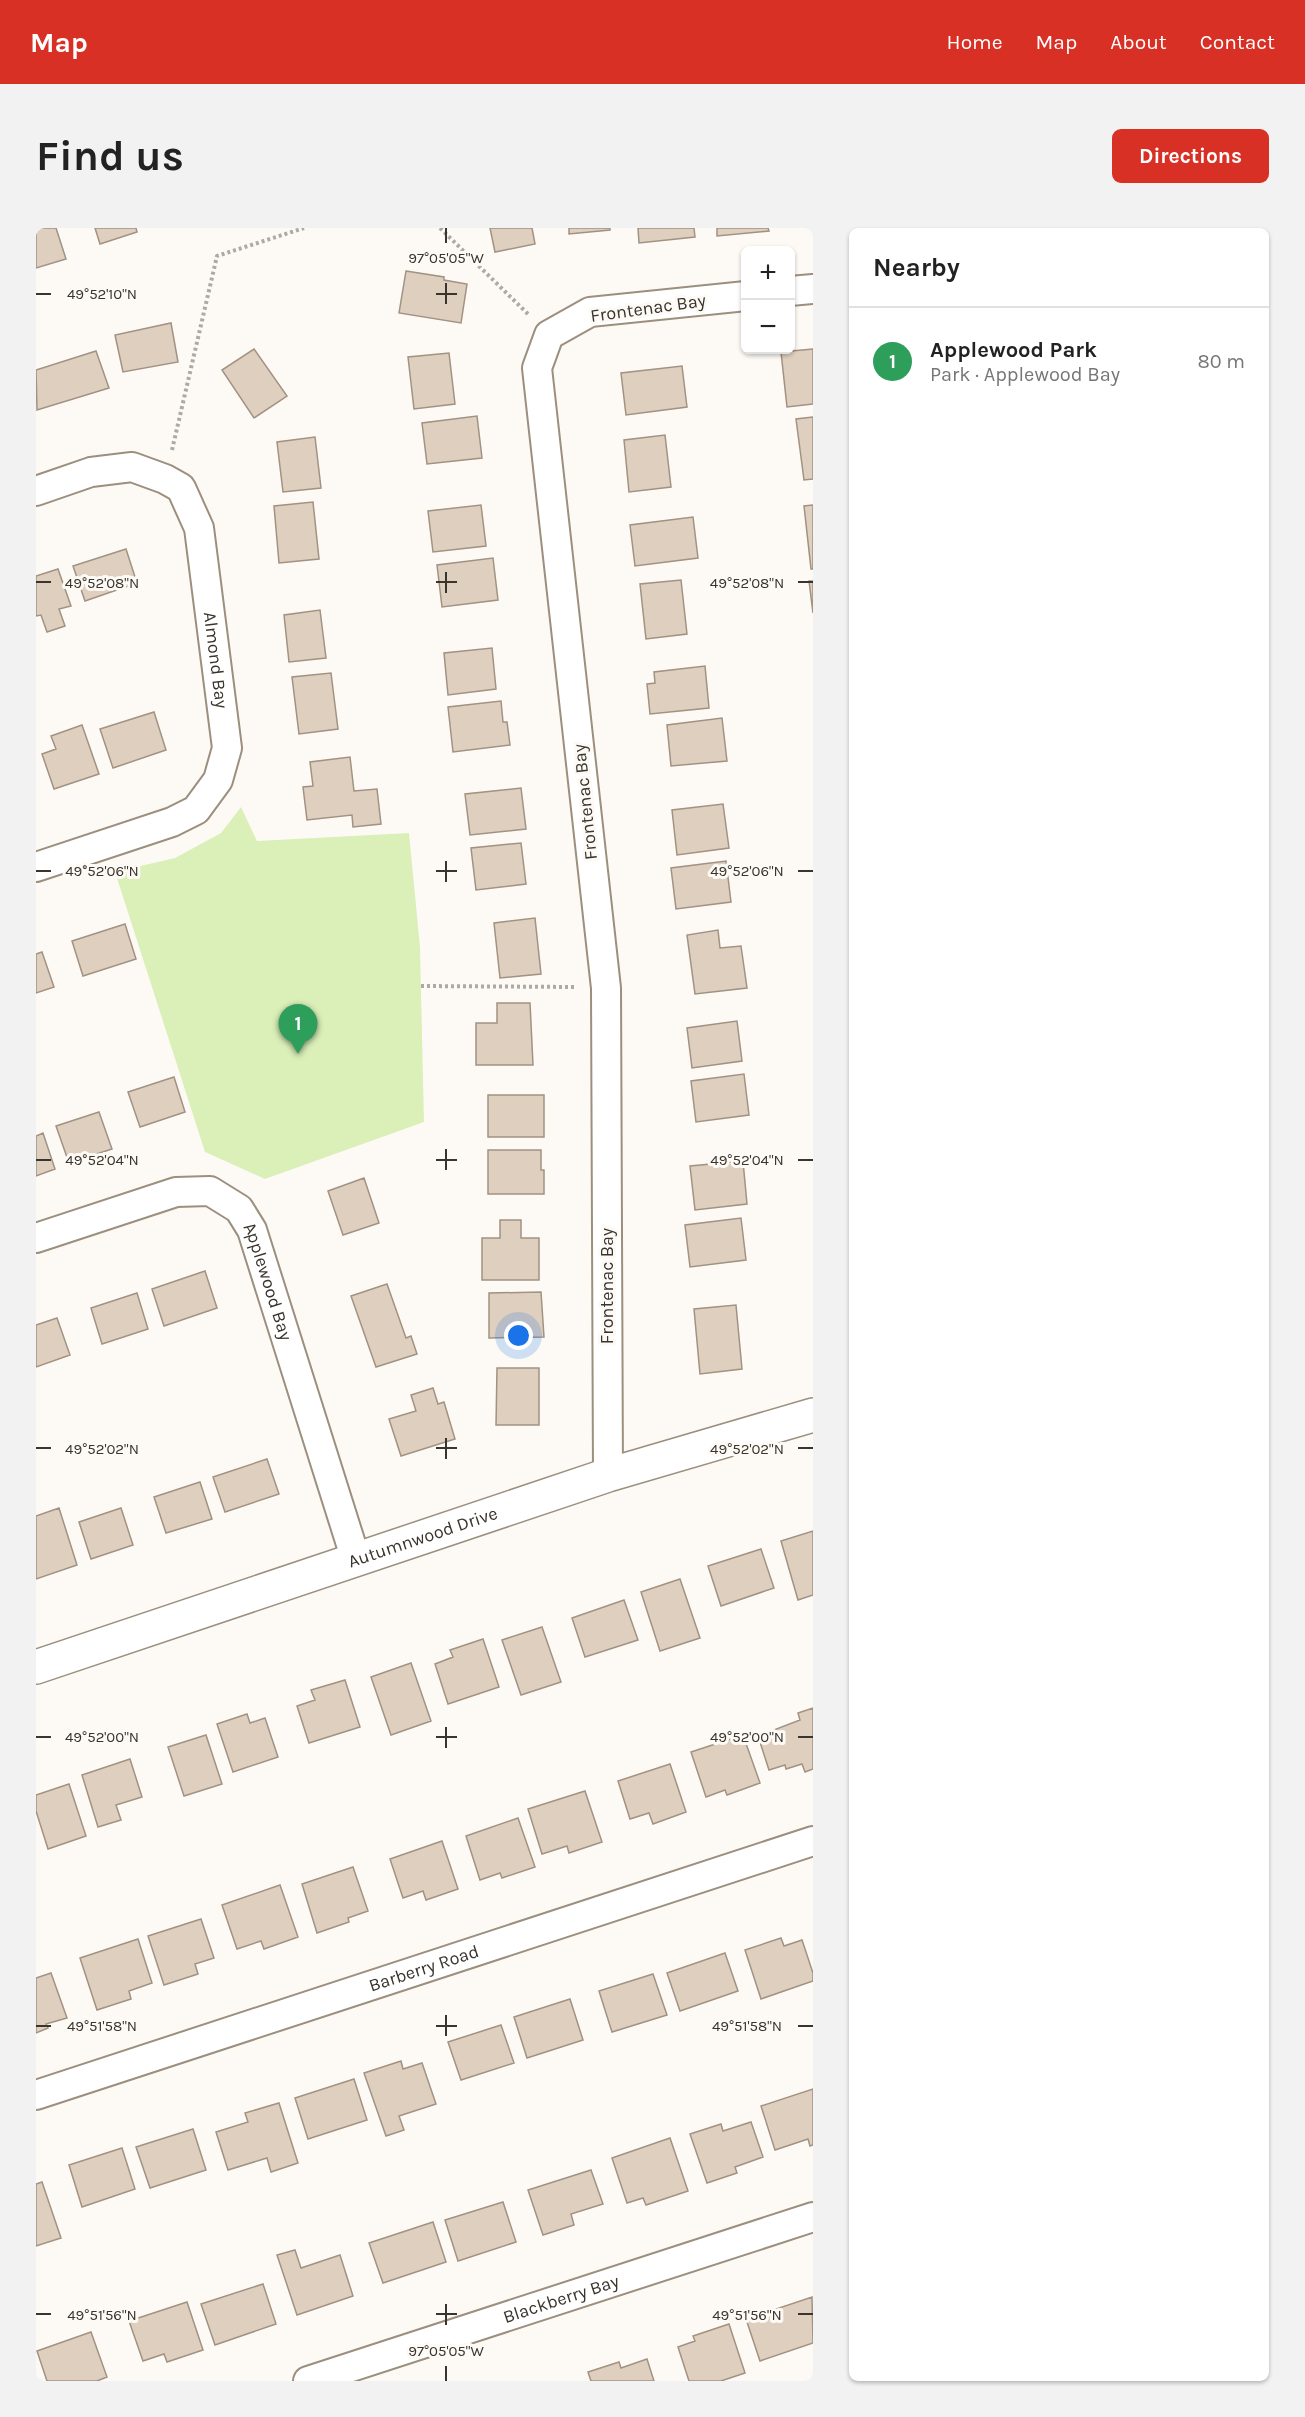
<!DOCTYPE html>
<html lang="en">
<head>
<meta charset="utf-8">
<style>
	body { margin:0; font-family:Karla,sans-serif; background:#f2f2f2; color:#222 }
	.controls { position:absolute; right:18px; top:18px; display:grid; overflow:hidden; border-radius:9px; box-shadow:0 2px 4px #0004 }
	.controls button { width:54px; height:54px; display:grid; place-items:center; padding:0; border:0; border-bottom:2px solid #e0e0e0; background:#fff; color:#222; font:30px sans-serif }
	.you { position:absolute; left:483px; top:1108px; width:21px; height:21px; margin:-15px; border:4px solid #fff; border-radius:50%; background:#1a73e8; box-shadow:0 0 0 9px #1a73e833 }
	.badge { display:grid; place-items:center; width:39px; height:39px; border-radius:50%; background:#d93025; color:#fff; font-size:20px; font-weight:700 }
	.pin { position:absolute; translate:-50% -50px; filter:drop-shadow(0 2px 3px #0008) }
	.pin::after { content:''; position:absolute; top:32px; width:21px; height:18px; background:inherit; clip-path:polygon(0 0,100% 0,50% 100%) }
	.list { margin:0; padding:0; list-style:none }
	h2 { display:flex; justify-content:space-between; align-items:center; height:78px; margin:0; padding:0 24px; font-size:26px }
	h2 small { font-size:20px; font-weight:400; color:#767676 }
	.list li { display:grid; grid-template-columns:39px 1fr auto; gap:18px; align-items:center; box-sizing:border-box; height:108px; padding:0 24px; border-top:2px solid #e0e0e0 }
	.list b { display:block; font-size:22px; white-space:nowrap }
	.list p { margin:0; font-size:20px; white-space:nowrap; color:#767676 }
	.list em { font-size:20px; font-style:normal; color:#767676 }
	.map { position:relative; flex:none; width:777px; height:2153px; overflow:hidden; border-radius:9px }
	header { display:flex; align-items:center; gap:36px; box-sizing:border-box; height:84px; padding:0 30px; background:#d93025; color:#fff }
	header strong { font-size:28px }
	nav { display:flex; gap:33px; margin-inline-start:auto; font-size:21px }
	.intro { display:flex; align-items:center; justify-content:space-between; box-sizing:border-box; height:144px; padding:0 36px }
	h1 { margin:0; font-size:42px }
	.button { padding:15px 27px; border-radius:9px; background:#d93025; color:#fff; font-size:21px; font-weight:700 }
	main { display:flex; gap:36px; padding:0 36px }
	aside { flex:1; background:#fff; border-radius:9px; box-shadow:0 2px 4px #0004 }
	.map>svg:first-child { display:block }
	.green { fill:#dbf0b8 }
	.building { fill:#dfcfbe; stroke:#a19282; stroke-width:1.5 }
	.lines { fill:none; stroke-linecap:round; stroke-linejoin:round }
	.minor-casing { stroke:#9c8f7e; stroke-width:32 }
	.tertiary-casing { stroke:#9c8f7e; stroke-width:36 }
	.path { stroke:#ada9a4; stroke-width:4; stroke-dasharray:3 3; stroke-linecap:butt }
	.minor { stroke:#fff; stroke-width:28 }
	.tertiary { stroke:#fff; stroke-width:33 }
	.ticks { fill:none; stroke:#39342d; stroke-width:2 }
	.labels { text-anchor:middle; stroke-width:6; stroke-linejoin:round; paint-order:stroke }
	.street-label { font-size:18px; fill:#39342d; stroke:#fdfaf6 }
	.ticks-label { font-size:15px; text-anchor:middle; fill:#39342d; stroke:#fdfaf6; stroke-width:6; stroke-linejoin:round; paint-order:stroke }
</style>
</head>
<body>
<header>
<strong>Map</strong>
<nav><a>Home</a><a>Map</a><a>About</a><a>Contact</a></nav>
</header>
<div class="intro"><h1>Find us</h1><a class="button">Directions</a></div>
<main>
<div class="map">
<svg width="777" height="2153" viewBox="0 0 777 2153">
	<rect width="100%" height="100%" fill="#fdfaf6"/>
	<path class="green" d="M205 579 221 613 373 605 384 719 388 894 229 951 169 924 79 644 139 630 185 605Z"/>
	<path class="building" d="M0 0H20L30 31 0 40Z
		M59 0H100L101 4 64 16Z
		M454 0H496L499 16 459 24Z
		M533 0H574V2L533 6Z
		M602 0H658L659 9 603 15Z
		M681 0H732L733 3 681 8Z
		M370 43 408 49V52L431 56 425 95 363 85Z
		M135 95 142 134 87 144 79 107Z
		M218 121 251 168 218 190 186 142Z
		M777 121V176L751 179 745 124Z
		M60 123 73 160 1 182 0 142Z
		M413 125 419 176 378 181 372 129Z
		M646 138 651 179 590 187 585 145Z
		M441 188 446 230 391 236 386 195Z
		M777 189V251L768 252 760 191Z
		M629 207 635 259 593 264 588 212Z
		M279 209 285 260 247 264 241 214Z
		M277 274 283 331 243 335 238 278Z
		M445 277 450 318 397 324 392 283Z
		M777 277V341H775L768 278Z
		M657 289 662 330 599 338 594 297Z
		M90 321 101 355 49 373 37 338Z
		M457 330 462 372 406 379 401 337Z
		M22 341 35 378 23 381 29 398 11 404 5 387 0 388V348Z
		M645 352 651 406 610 411 604 356Z
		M773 353H777V385Z
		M284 382 290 430 253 434 248 387Z
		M456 420 460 461 412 467 408 425Z
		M669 438 673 480 614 486 611 456 619 455 618 444Z
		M295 445 302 501 263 506 256 449Z
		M465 473 467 494H471L474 517 417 524 412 479Z
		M118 484 130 522 77 540 64 501Z
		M686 490 691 533 635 538 631 497Z
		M46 497 63 546 18 561 6 526 20 521 15 508Z
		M314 529 318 563 341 561 345 596 317 599 316 587 271 592 267 559 277 558 274 534Z
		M485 560 490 601 434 607 429 566Z
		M687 576 693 620 641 627 636 582Z
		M485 615 490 656 440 662 435 620Z
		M690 633 695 674 640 681 635 640Z
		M499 690 505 746 464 750 458 695Z
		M89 696 100 731 47 748 36 713Z
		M682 702 684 720 705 718 711 760 659 766 651 707Z
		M6 724 18 759 0 765V726Z
		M461 775H494L497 837H440V795H461Z
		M701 793 706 833 656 840 651 800Z
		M708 846 713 887 660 894 655 853Z
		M138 849 149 884 104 899 92 864Z
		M452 867H508V909H452Z
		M63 884 76 921 33 935 20 898Z
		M7 905 19 941 0 948V908Z
		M452 922H505V942H508V966H452Z
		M707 933 711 976 659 982 654 938Z
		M328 950 343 995 307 1007 292 963Z
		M705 990 710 1032 654 1039 649 997Z
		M464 992H485V1010H503V1052H446V1010H464Z
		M169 1043 181 1080 128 1098 116 1061Z
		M351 1056 370 1110 375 1108 381 1126 340 1139 315 1068Z
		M505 1064 508 1109 453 1110V1065Z
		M101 1065 112 1101 66 1116 55 1080Z
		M700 1077 706 1141 664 1146 658 1081Z
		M21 1090 34 1127 0 1139V1097Z
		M461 1140H503V1197H460Z
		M397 1160 402 1176 408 1174 419 1211 365 1228 353 1191 380 1183 375 1167Z
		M231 1231 243 1266 189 1284 177 1249Z
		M164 1254 176 1291 130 1305 118 1269Z
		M23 1280 41 1337 0 1351V1288Z
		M85 1280 97 1317 55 1331 43 1294Z
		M777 1303V1367L762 1372 745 1313Z
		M725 1321 738 1360 685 1378 672 1338Z
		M644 1351 664 1410 624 1423 605 1364Z
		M588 1372 602 1412 549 1429 536 1390Z
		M506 1399 525 1454 485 1467 466 1412Z
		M447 1411 463 1459 412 1476 399 1436 417 1429 414 1422Z
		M375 1435 395 1493 355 1507 335 1449Z
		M309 1452 324 1499 273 1515 261 1478 279 1472 275 1462Z
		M777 1480V1541L769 1544 766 1536 750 1541 749 1537 733 1542 722 1508 764 1492 762 1485Z
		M211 1486 214 1495 229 1490 242 1529 197 1544 181 1496Z
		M170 1507 186 1556 148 1568 132 1519Z
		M707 1507 724 1555 691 1567 689 1562 670 1569 655 1524Z
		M94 1531 106 1569 80 1577 85 1592 62 1599 46 1547Z
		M634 1536 650 1584 617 1596 613 1585 594 1591 582 1553Z
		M33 1556 50 1608 12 1621 0 1583V1567Z
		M549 1563 566 1614 533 1625 531 1618 506 1626 492 1581Z
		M482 1590 499 1639 466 1650 464 1645 444 1652 430 1608Z
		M406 1613 422 1661 390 1672 387 1663 367 1670 354 1631Z
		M317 1639 332 1683 312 1690 313 1694 281 1705 266 1656Z
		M244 1657 262 1709 228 1721 225 1713 201 1721 186 1677Z
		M165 1691 178 1730 159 1736 162 1746 128 1757 112 1708Z
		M745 1710 748 1718 766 1712 777 1745V1753L725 1771 709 1722Z
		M102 1711 116 1755 93 1763 95 1771 61 1782 44 1730Z
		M689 1725 702 1763 644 1783 631 1745Z
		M15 1745 31 1790 10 1796 12 1800 0 1805V1750Z
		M617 1746 631 1787 576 1804 563 1763Z
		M534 1771 547 1812 491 1830 478 1789Z
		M465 1797 478 1835 425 1852 412 1814Z
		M365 1833 367 1841 386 1835 400 1876 363 1888 368 1902 350 1908 328 1845Z
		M318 1851 331 1892 272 1911 259 1870Z
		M777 1861V1917L774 1918 772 1911 739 1922 725 1878Z
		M243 1875 262 1935 235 1944 231 1930 192 1942 180 1904 212 1894 209 1885Z
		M715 1894 727 1929 699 1939 701 1945 671 1955 654 1906 685 1896 687 1903Z
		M157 1901 170 1942 114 1960 100 1919Z
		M634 1910 652 1963 610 1977 607 1970 591 1975 576 1930Z
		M86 1920 99 1961 46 1979 33 1937Z
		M555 1942 567 1976 535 1986 538 1997 507 2007 492 1962Z
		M6 1954 25 2010 0 2018V1956Z
		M467 1974 480 2014 422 2033 409 1992Z
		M397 1994 410 2034 347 2055 333 2015Z
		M259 2022 265 2040 304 2027 317 2068 261 2087 241 2027Z
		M227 2056 240 2096 179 2117 165 2076Z
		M776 2069 777 2115 724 2133 710 2091Z
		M151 2074 167 2122 131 2134 128 2126 107 2133 93 2093Z
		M693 2096 709 2145 685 2153H653L642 2119 659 2113 657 2108Z
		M55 2104 71 2149 61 2153H11L1 2123Z
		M611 2131 618 2153H555L552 2144 583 2134 585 2140Z"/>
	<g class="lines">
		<defs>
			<g id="minor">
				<path d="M754 63 777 61"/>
				<path id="s1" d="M0 263 55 244 96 239 129 251 145 260 163 300 191 520 182 552 160 582 136 594 0 639"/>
				<path id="s2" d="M0 1010 140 964 174 963 203 981 216 1002 320 1332"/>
				<path d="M572 1247 570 760 501 140 513 107 554 84 710 68"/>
				<path id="s3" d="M0 1867 777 1613"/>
				<path id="s4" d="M272 2153 777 1989"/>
			</g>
			<g id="tertiary">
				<path id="s5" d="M0 1439 572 1247 777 1187"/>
			</g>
		</defs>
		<use href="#minor" class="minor-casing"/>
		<use href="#tertiary" class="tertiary-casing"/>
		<path class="path" d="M404 0 493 87
			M136 222 181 28 268 0
			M385 758 539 759"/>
		<use href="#minor" class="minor"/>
		<use href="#tertiary" class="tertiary"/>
	</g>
	<path class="ticks" d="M410 0V15M410 55V76M0 66H15M400 66H421M410 344V365M0 354H15M400 354H421M762 354H777M410 633V654M0 643H15M400 643H421M762 643H777M410 921V942M0 932H15M400 932H421M762 932H777M410 1210V1231M0 1220H15M400 1220H421M762 1220H777M410 1499V1520M0 1509H15M400 1509H421M762 1509H777M410 1787V1808M0 1798H15M400 1798H421M762 1798H777M410 2076V2097M0 2086H15M400 2086H421M762 2086H777M410 2138V2153"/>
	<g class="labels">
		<g class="street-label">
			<text transform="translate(612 80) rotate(-8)" y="6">Frontenac Bay</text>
			<text dy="6" stroke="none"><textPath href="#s1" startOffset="330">Almond Bay</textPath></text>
			<text transform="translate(549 574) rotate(-96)" y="6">Frontenac Bay</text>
			<text dy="6" stroke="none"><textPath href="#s2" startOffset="294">Applewood Bay</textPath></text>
			<text transform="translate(571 1058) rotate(-90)" y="6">Frontenac Bay</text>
			<text dy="6" stroke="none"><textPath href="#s5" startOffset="408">Autumnwood Drive</textPath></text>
			<text dy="6" stroke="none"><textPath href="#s3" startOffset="408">Barberry Road</textPath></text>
			<text dy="6" stroke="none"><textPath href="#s4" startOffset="266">Blackberry Bay</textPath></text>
		</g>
	</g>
	<g class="ticks-label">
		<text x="410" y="35">97°05'05"W</text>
		<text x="66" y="71">49°52'10"N</text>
		<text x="66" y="360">49°52'08"N</text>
		<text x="711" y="360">49°52'08"N</text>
		<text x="66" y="648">49°52'06"N</text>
		<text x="711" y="648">49°52'06"N</text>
		<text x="66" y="937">49°52'04"N</text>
		<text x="711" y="937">49°52'04"N</text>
		<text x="66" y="1226">49°52'02"N</text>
		<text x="711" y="1226">49°52'02"N</text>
		<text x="66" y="1514">49°52'00"N</text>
		<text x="711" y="1514">49°52'00"N</text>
		<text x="66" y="1803">49°51'58"N</text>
		<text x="711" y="1803">49°51'58"N</text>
		<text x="66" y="2092">49°51'56"N</text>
		<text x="711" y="2092">49°51'56"N</text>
		<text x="410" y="2128">97°05'05"W</text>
	</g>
</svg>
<div class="controls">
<button>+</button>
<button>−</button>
</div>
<div class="you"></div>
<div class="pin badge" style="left:262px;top:826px;background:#2e9e5b">1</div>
</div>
<aside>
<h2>Nearby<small></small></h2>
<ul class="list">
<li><span class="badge" style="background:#2e9e5b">1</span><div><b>Applewood Park</b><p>Park · Applewood Bay</p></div><em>80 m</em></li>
</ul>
</aside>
</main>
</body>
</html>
